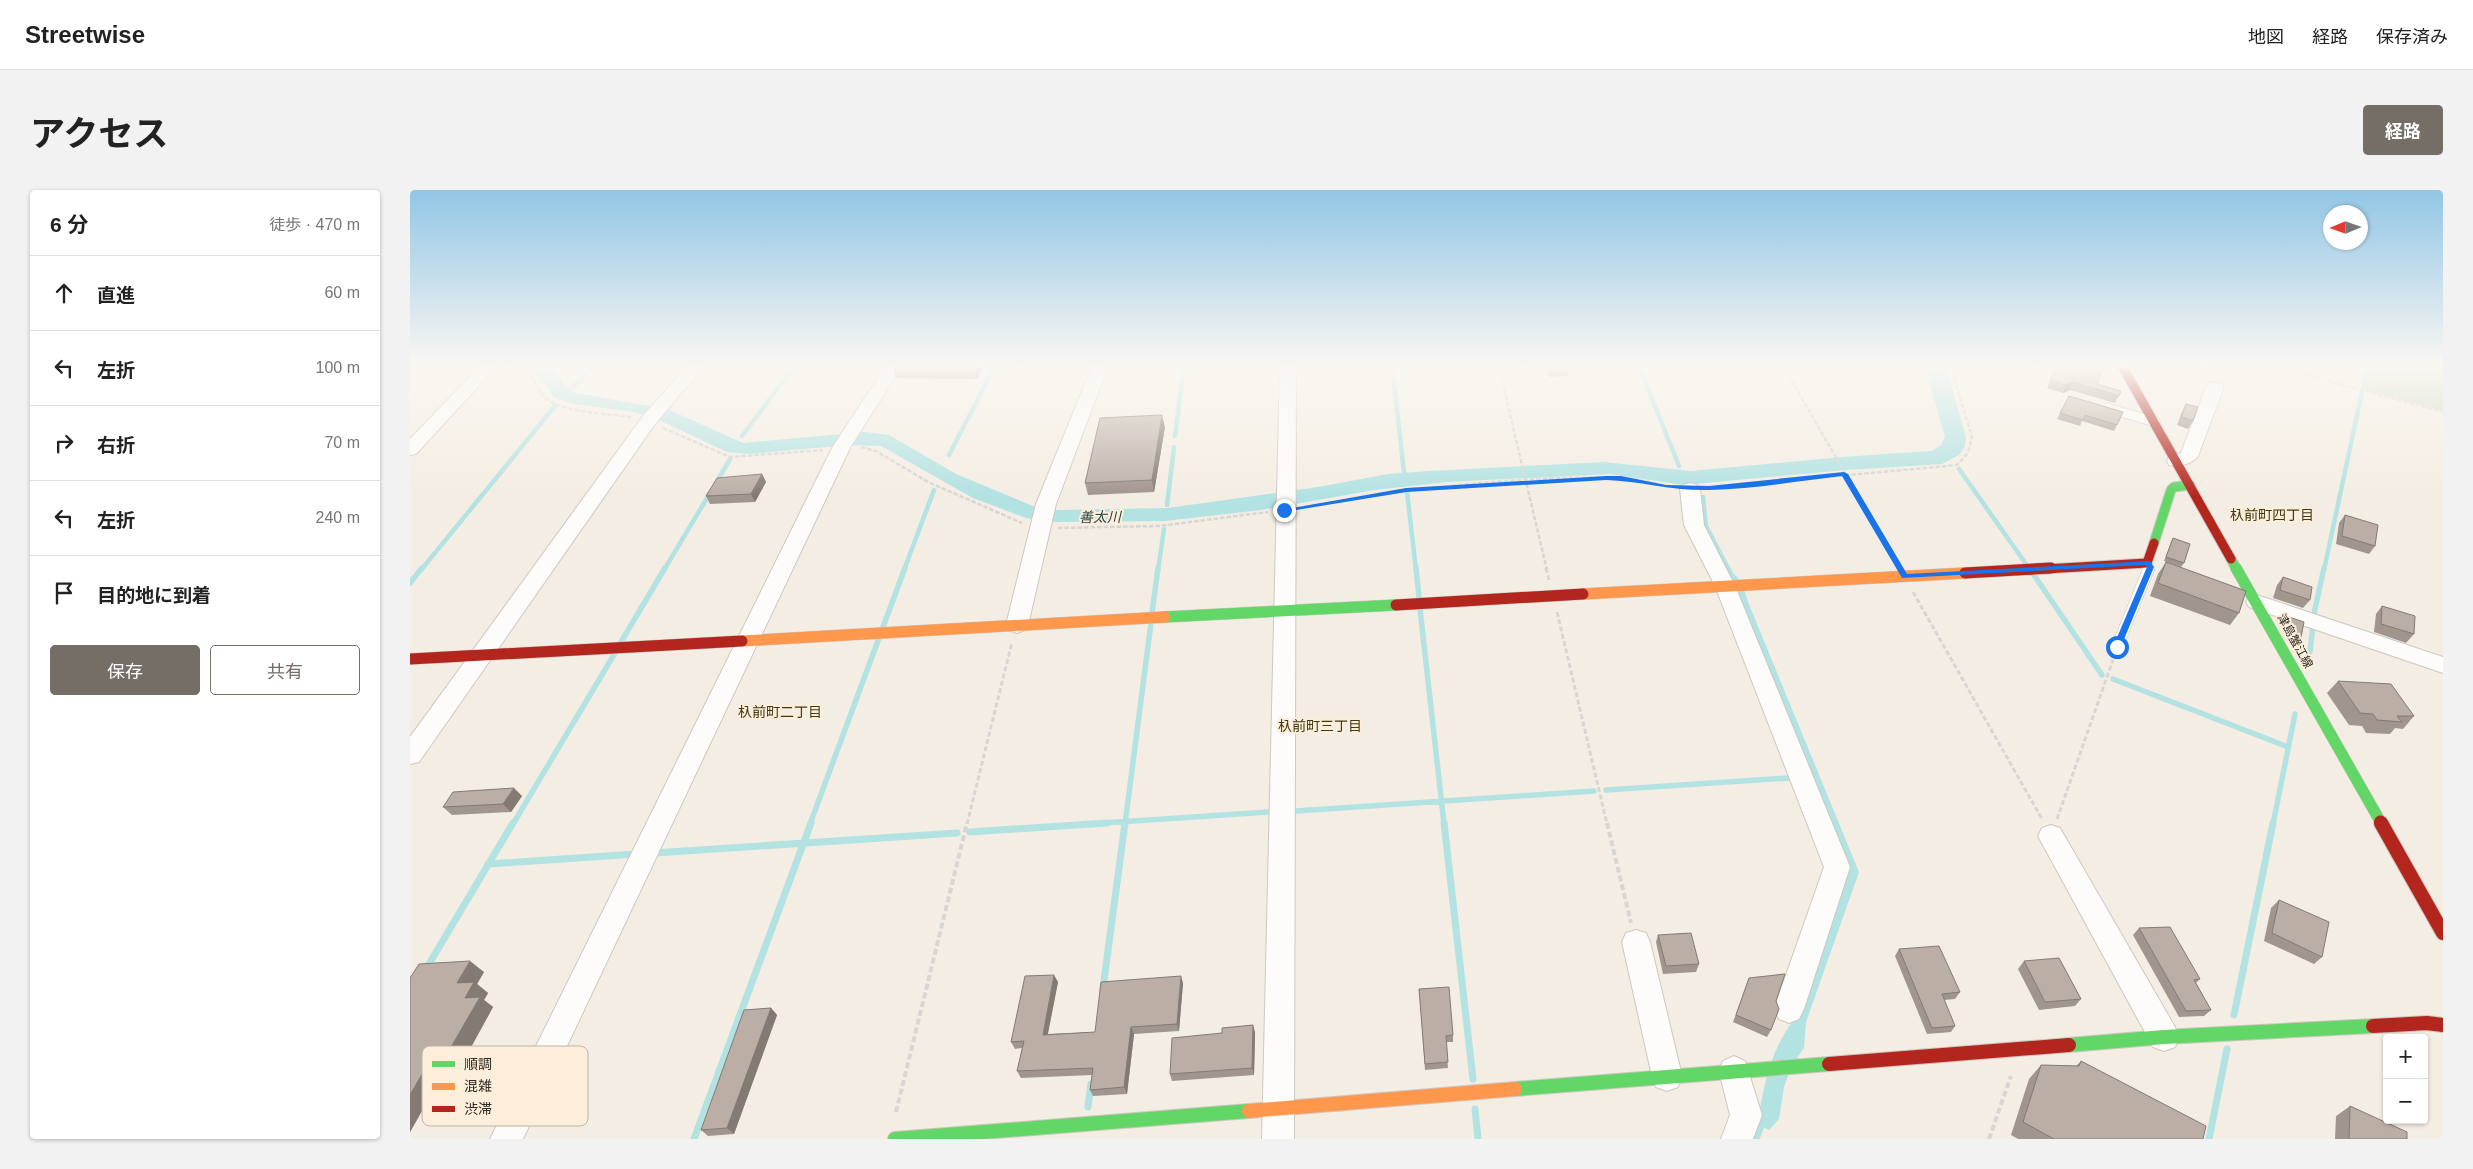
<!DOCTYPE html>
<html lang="ja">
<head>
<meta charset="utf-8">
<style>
	body { margin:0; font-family:Arial,"Noto Sans JP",sans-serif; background:#f2f2f2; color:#222 }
	.controls { position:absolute; right:15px; bottom:15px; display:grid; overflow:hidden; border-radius:5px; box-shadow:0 1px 4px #0004 }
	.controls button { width:45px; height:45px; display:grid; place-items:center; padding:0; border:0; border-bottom:1px solid #e0e0e0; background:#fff; color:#222; font:25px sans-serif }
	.compass { position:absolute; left:1913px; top:15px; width:45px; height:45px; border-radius:50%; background:#fff; box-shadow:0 1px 4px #0004; rotate:268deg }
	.stop { position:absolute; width:15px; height:15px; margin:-11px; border:4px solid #1a73e8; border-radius:50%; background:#fff }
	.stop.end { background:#1a73e8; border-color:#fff; box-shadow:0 1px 5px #0008 }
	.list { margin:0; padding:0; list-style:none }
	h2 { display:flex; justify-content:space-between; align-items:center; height:65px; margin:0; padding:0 20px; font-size:21px }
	h2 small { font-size:16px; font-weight:400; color:#767676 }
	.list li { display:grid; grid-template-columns:32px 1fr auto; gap:15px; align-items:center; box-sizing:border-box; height:75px; padding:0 20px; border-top:1px solid #e0e0e0 }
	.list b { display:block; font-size:19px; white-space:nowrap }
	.list em { font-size:16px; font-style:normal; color:#767676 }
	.actions { display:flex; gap:10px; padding:15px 20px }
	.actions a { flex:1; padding:11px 0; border:1px solid #746e66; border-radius:5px; text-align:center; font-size:18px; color:#746e66 }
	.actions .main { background:#746e66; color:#fff }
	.icon { flex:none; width:28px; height:28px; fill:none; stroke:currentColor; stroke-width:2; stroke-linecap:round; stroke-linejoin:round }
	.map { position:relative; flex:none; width:2033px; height:949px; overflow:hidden; border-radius:5px }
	header { display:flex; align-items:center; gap:30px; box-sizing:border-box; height:70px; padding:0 25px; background:#fff; border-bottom:1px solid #e0e0e0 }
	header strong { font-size:24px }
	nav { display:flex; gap:28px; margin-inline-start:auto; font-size:18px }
	.intro { display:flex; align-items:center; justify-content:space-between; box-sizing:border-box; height:120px; padding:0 30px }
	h1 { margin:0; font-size:35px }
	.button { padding:12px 22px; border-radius:5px; background:#746e66; color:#fff; font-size:18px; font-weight:700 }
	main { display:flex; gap:30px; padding:0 30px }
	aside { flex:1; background:#fff; border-radius:5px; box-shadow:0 1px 4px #0004 }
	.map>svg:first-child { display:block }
	.green { fill:#cbd9c5 }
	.water { fill:#b2e2e2 }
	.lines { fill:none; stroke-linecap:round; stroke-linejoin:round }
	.stream-far2 { stroke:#b2e2e2; stroke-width:4.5 }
	.stream-far1 { stroke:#b2e2e2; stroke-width:5.5 }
	.stream { stroke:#b2e2e2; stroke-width:7 }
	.lane-far1-casing { stroke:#cec8c1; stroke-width:11 }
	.lane-casing { stroke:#cec8c1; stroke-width:12 }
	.street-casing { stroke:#cec8c1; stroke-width:2 }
	.fast-far2-casing { stroke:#cec8c1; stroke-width:11 }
	.fast-far1-casing { stroke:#cec8c1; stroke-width:12 }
	.fast-casing { stroke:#cec8c1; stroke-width:16 }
	.slow-far1-casing { stroke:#cec8c1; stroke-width:12 }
	.slow-casing { stroke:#cec8c1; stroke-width:16 }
	.jam-far2-casing { stroke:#cec8c1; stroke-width:11 }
	.jam-far1-casing { stroke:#cec8c1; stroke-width:12 }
	.jam-casing { stroke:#cec8c1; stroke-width:16 }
	.path-far2 { stroke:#d8d6d3; stroke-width:2.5; stroke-dasharray:4.5 2; stroke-linecap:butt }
	.path-far1 { stroke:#d8d6d3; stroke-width:3; stroke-dasharray:5 2.5; stroke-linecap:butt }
	.path { stroke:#d8d6d3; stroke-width:4; stroke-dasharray:6 3; stroke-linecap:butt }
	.lane-far1 { stroke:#fdfcfb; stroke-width:9 }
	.lane { stroke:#fdfcfb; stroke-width:11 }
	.street { fill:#fdfcfb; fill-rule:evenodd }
	.fast-far2 { stroke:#63d668; stroke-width:9 }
	.fast-far1 { stroke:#63d668; stroke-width:11 }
	.fast { stroke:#63d668; stroke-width:14 }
	.slow-far1 { stroke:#ff974d; stroke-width:11 }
	.slow { stroke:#ff974d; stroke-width:14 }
	.jam-far2 { stroke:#b3261e; stroke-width:9 }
	.jam-far1 { stroke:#b3261e; stroke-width:11 }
	.jam { stroke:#b3261e; stroke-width:14 }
	.wall { fill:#a1968e }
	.shaded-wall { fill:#837a74 }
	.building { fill:#bbafa5; stroke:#837a74 }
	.route { fill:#1a73e8 }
	.labels { text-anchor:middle; stroke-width:4; stroke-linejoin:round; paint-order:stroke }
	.street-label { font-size:12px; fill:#2f2a23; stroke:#fceedb }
	.neighbourhood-label { font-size:14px; fill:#3f3a11; stroke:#fceedb }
	.water-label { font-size:14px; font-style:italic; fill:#1b3e40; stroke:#fceedb }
	.key { fill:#fceedb; stroke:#beb3a4; stroke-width:1 }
	.key-label { font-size:14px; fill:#2f2a23 }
</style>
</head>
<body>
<header>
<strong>Streetwise</strong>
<nav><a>地図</a><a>経路</a><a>保存済み</a></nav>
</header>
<div class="intro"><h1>アクセス</h1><a class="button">経路</a></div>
<main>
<aside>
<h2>6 分<small>徒歩 · 470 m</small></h2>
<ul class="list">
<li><svg class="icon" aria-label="ahead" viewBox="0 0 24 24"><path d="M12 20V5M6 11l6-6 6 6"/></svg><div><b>直進</b></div><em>60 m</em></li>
<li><svg class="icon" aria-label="left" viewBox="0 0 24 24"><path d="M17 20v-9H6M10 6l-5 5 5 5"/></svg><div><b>左折</b></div><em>100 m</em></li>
<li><svg class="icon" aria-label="right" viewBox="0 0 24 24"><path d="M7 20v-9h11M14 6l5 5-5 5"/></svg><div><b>右折</b></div><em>70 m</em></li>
<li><svg class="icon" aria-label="left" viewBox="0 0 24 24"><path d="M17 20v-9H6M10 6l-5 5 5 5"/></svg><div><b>左折</b></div><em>240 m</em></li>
<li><svg class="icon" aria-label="arrive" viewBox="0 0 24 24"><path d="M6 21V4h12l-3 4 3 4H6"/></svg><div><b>目的地に到着</b></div></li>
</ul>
<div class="actions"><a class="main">保存</a><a>共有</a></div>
</aside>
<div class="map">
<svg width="2033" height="949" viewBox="0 0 2033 949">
	<rect width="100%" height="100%" fill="#f4ede3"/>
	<path class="green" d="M1960 174H2033V221L1955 200Z"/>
	<path class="water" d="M124 174H143L154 194 165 203 257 219 333 253 455 242 479 245 546 284 630 319 649 320 758 318 908 297 978 284 1019 281 1193 272 1281 281 1431 267 1522 261 1531 255 1535 247 1514 174H1535L1556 247 1555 256 1549 265 1532 274 1436 280 1274 295 1200 284 1037 292 964 300 851 320 755 331 645 332 616 328 563 308 471 256 440 255 339 264 317 262 249 230 224 222 165 214 145 208 124 180Z
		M1288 305H1295L1298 335 1323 383 1332 392 1338 412 1449 682 1396 832 1394 858 1382 875 1374 897 1369 929 1359 940 1347 934C1355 892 1360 858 1388 825L1440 679 1326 400 1292 335Z"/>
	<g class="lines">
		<path class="stream-far2" d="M982 174 994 282
			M1228 174 1269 276
			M164 196 186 174
			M1953 199 1958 174
			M332 246 386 174
			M765 246 774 174
			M539 265 586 174
			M1549 279 1616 374
			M306 293 320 269
			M997 302 1006 380
			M757 315 764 257
			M11 380 145 216
			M254 380 300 303
			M494 380 524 300
			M748 380 754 339
			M1914 380 1952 202"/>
		<path class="stream-far1" d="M1006 378 1009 407
			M1624 385 1692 485
			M0 393 12 378
			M1010 419 1034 634
			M742 423 748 378
			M1903 428 1914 378
			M473 437 495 378
			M211 452 255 378
			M1900 462 1903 435
			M1703 489 1878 557
			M1196 600 1379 588
			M886 621 1184 601
			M103 634 205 463
			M400 634 469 448
			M679 634 858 622
			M715 634 741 433
			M1863 634 1885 524"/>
		<path class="stream" d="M1034 633 1063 889
			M560 642 697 633
			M244 663 547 643
			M78 674 225 664
			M16 779 103 633
			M693 798 715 633
			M1824 825 1863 633
			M678 917 681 894
			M1065 919 1068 949
			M284 949 401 633
			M1346 949 1353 930
			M1799 949 1817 859"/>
		<defs>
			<path id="lane-far1" d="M1698 218 1745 232
				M1737 373 1739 380"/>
			<path id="lane" d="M1707 457 1739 378"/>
			<path id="street" d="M72 174H89L6 264 0 265V249Z
				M279 174H296L245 234 9 572 0 574V547L233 226Z
				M477 174H493L440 258 113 949H80L422 258Z
				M683 174H699L646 314 618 435 615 440 607 443 599 440 596 435 626 314Z
				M870 174H886L884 949H852Z
				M1805 192 1811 193 1814 197 1788 266C1783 274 1769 277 1759 275L1757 271 1759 267 1771 263 1796 197 1799 193Z
				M1280 293 1287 295 1290 299 1294 335 1325 396 1440 677 1394 819 1389 829 1379 833 1369 829 1364 819 1414 677 1305 396 1274 335 1270 299 1273 295Z
				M1847 405 2033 467V483L1839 417 1836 412 1839 407Z
				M1641 635 1650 638 1765 837 1769 847 1765 857 1754 861 1743 857 1628 646 1632 638Z
				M1226 740 1236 743 1240 752 1272 886 1268 897 1257 901 1246 897 1242 886 1212 752 1216 743Z
				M1324 866 1335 871 1352 925 1343 949H1311L1320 925 1309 881 1313 871Z"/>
			<path id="fast-far2" d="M1744 353 1761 300 1764 297 1780 295
				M1821 369 1827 380"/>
			<path id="fast-far1" d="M1826 378 1970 631
				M755 427 986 415"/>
			<path id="fast" d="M1659 855 1754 847 1963 836
				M1105 899 1419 874
				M485 949 839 921"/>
			<path id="slow-far1" d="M1173 404 1555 383
				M332 451 755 427"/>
			<path id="slow" d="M839 921 1105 899"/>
			<path id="jam-far2" d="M1711 174 1821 369
				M1618 380 1737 373 1744 353"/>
			<path id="jam-far1" d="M1555 383 1641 378
				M986 415 1173 404
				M0 469 332 451
				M1970 631 1972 634"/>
			<path id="jam" d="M1971 633 2033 743
				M1963 836 2017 833 2033 835
				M1419 874 1659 855"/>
		</defs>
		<use href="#lane-far1" class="lane-far1-casing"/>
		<use href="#lane" class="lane-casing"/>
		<use href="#street" class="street-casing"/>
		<use href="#fast-far2" class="fast-far2-casing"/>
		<use href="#fast-far1" class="fast-far1-casing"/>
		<use href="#fast" class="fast-casing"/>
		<use href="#slow-far1" class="slow-far1-casing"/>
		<use href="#slow" class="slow-casing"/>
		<use href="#jam-far2" class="jam-far2-casing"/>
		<use href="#jam-far1" class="jam-far1-casing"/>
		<use href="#jam" class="jam-casing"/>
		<path class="path-far2" d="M116 174C118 182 131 206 138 210 155 222 199 224 221 227
			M1088 174 1137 380
			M1372 174 1485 370
			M1855 174 2033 222
			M1810 185 1815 174
			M253 238 320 267 413 260
			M451 257 466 261 518 292 612 333
			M1299 298 1547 275 1558 263 1562 247 1540 174
			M894 317C998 300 1104 285 1209 288 1227 288 1245 294 1262 297
			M648 338 749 336 858 322"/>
		<path class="path-far1" d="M1136 378 1139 390
			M1503 402 1632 629
			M1147 422 1197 634
			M1647 629 1703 470
			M557 634 602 452"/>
		<path class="path" d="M1197 633 1221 733
			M486 922 557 633
			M1579 949 1601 886"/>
		<use href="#lane-far1" class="lane-far1"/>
		<use href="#lane" class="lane"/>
		<use href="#street" class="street"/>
		<use href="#fast-far2" class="fast-far2"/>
		<use href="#fast-far1" class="fast-far1"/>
		<use href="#fast" class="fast"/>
		<use href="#slow-far1" class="slow-far1"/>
		<use href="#slow" class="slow"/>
		<use href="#jam-far2" class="jam-far2"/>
		<use href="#jam-far1" class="jam-far1"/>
		<use href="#jam" class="jam"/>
	</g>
	<path class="wall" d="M575 174 567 189 486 188 484 181Z
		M1135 174H1157L1159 178 1158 186 1139 187Z
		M1648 174 1687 194 1711 201 1705 213 1660 200 1653 203 1637 198Z
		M1777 174H1804L1800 180Z
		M1659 206 1707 235 1704 241 1672 231 1670 236 1647 229Z
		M1776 214 1783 231 1778 239 1767 235 1772 222Z
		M755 237 744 302 678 305 675 293Z
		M352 284 356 292 345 312 300 314 296 306Z
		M1935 325 1965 356 1959 364 1926 354 1929 333Z
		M1763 348 1774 373 1771 377 1754 371 1761 353Z
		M1756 372 1829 423 1820 435 1740 406 1748 384Z
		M1873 387 1900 410 1893 418 1863 408 1867 395Z
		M1972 416 2004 444 1996 453 1964 442 1966 424Z
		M1879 427 1890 452 1887 457 1876 432Z
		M1928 491 2004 526 1993 539 1985 538 1980 544 1956 543 1952 536 1939 535 1917 503Z
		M112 606 101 622 42 625 33 617Z
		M1869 710 1912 767 1904 774 1854 751 1861 718Z
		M1729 738 1790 789 1786 793 1801 820 1794 826 1769 827 1723 745Z
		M1248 745 1289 774 1286 782 1253 784 1246 752Z
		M1489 759 1550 802 1545 809 1534 810 1545 836 1541 842 1517 844 1485 766Z
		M1614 771 1671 809 1665 816 1629 820 1608 779Z
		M74 782 67 794 78 803 74 810 83 817 48 881 34 882 0 942V788Z
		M1339 788 1366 811 1361 840 1357 847 1323 832Z
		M648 792 638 844 685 842 773 793 769 841 724 844 717 904 683 906 680 900 682 885 611 888 607 881 612 858 605 859 601 852Z
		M1009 799 1043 845V852H1036L1038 878 1015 880Z
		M361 818 367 825 324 944 298 946 291 940Z
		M843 835 845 843 844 885 762 891 760 884 812 843Z
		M1671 871 1793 949H1608L1601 945 1619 889 1631 875 1666 876Z
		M1940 916 1997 949H1925L1926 926Z"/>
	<path class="shaded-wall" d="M569 174H575L567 189 565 182Z
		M1663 192 1660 200 1653 203 1656 195Z
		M752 225 755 237 744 302 742 290Z
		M352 284 356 292 345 312 341 304Z
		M104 598 112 606 101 622 93 614Z
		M60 771 74 782 67 794 78 803 74 810 83 817 48 881 33 871 55 808 47 793Z
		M644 785 648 792 636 852 633 845Z
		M771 786 773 793 769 841 767 834Z
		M361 818 367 825 324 944 317 938Z
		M843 835 845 843 844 885 842 878Z
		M721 837 724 844 717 904 714 897Z
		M19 872 34 882 0 942V905Z"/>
	<path class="building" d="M488 174H569L565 182 484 181Z
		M1138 174H1157L1159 178 1139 179Z
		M1648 174H1695L1687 194 1711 201 1709 206 1663 192 1656 195 1640 191Z
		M1659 206 1713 222 1707 235 1675 225 1673 230 1650 223Z
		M1776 214 1788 217 1783 231 1771 227Z
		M752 225 742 290 675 293 690 228Z
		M352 284 341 304 296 306 307 288Z
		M1935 325 1968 335 1965 356 1932 346Z
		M1763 348 1780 354 1774 373 1756 367Z
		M1756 372 1836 401 1829 423 1748 393Z
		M1873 387 1902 397 1900 410 1870 400Z
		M1972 416 2005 426 2004 444 1971 434Z
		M1879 427 1894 432 1890 452Z
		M1928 491 1981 494 2004 526H1987L1992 532 1967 530 1963 524 1950 523Z
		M104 598 93 614 33 617 43 602Z
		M1869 710 1919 732 1912 767 1862 743Z
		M1760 737 1790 789 1784 790 1801 820 1776 821 1729 738Z
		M1281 743 1289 774 1256 776 1248 745Z
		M1529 756 1550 802 1532 804 1545 836 1522 838 1489 759Z
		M1649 768 1671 809 1635 812 1614 771Z
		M60 771 47 793 64 792 55 808 70 807 33 871 19 872 0 905V788L9 774Z
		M1375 784 1366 811 1369 819 1361 840 1326 825 1339 788Z
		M644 785 633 845 685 842 691 792 771 786 767 834 721 837 714 897 680 900 683 878 607 881 614 851 601 852 615 786Z
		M1039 797 1043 845 1036 846 1038 872 1015 874 1009 799Z
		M361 818 317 938 291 940 334 820Z
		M843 835 842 878 760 884 762 848 812 843V838Z
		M1671 871 1796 936 1793 949H1644L1613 932 1631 875 1669 876Z
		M1940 916 1997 942V949H1939Z"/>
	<linearGradient id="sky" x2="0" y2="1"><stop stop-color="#92c6e6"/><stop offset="0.57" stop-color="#faf7f2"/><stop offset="1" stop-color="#faf7f2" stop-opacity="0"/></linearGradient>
	<rect width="2033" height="307" fill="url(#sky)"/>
	<path class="route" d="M1434 282 1438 284 1497 384 1740 371 1744 377 1710 459 1703 457 1737 377 1735 375 1492 388 1432 286C1388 291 1343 299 1299 300 1263 301 1230 291 1196 290L996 302 874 322 871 320 996 298 1196 286H1211L1256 295 1299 296Z"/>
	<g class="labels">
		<g class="street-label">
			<text transform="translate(1885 451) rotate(61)" y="4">津島蟹江線</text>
		</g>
		<g class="neighbourhood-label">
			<text x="1862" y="330">杁前町四丁目</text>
			<text x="370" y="527">杁前町二丁目</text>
			<text x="910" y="541">杁前町三丁目</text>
		</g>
		<g class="water-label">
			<text transform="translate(690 327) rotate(-1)" y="5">善太川</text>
		</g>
	</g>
	<rect x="12" y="856" width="166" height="80" rx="8" class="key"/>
	<rect x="22" y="871" width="23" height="6" fill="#63d668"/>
	<rect x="22" y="893" width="23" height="7" fill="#ff974d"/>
	<rect x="22" y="916" width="23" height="6" fill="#b3261e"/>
	<g class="key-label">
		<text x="54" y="879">順調</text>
		<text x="54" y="901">混雑</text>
		<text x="54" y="924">渋滞</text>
	</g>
</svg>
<div class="controls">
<button>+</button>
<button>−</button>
</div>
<svg class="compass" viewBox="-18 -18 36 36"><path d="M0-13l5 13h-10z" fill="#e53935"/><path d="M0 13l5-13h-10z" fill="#767676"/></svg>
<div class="stop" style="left:1707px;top:457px"></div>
<div class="stop end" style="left:874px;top:320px"></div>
</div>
</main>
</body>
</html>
